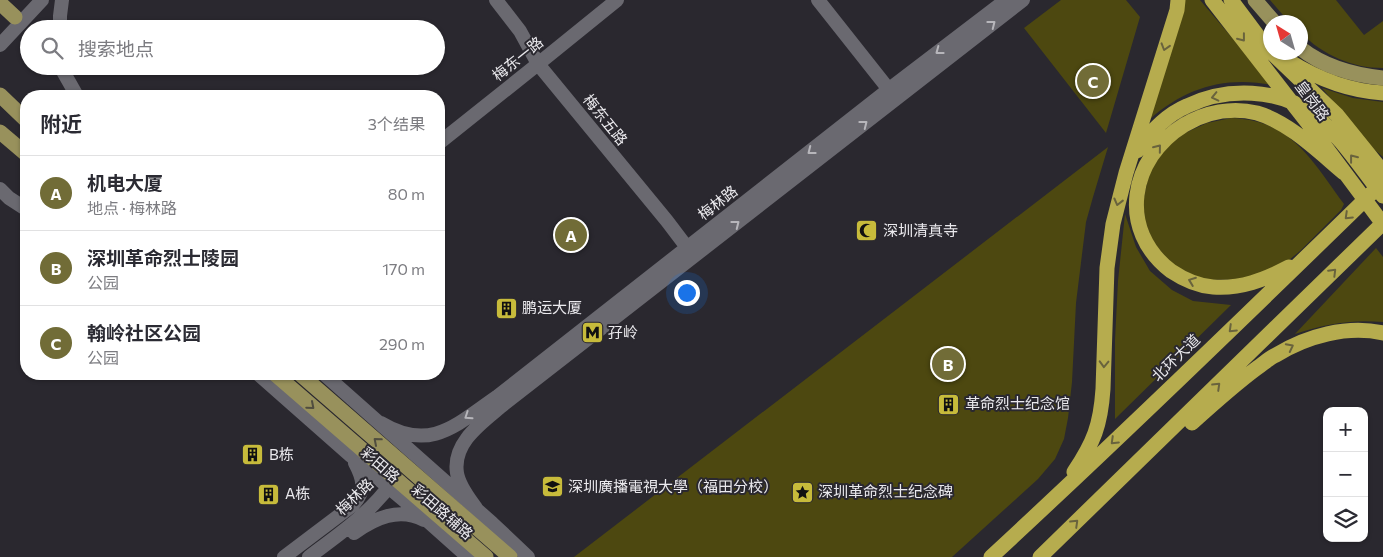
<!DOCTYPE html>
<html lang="zh">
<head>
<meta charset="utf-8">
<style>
	body { margin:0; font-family:Commissioner,"Noto Sans SC",sans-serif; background:#f2f2f3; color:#2b2b33 }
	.controls { position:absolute; right:15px; bottom:15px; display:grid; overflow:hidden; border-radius:10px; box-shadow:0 1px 4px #0004 }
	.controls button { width:45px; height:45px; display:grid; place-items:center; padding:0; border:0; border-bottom:1px solid #e1e1e2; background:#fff; color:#2b2b33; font:25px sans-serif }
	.compass { position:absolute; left:1263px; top:15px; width:45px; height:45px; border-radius:50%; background:#fff; box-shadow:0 1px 4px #0004; rotate:323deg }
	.you { position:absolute; left:686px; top:292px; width:18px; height:18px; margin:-12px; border:4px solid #fff; border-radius:50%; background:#1a73e8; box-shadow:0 0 0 8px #1a73e833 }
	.badge { display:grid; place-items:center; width:32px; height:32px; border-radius:50%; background:#716c37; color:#fff; font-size:16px; font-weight:700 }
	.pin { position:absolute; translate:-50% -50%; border:2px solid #fff; box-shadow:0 1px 5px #0006 }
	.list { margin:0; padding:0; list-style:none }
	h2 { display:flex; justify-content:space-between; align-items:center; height:65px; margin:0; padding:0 20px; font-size:21px }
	h2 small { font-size:16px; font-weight:400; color:#7c7c81 }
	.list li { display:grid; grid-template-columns:32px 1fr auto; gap:15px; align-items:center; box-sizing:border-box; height:75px; padding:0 20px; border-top:1px solid #e1e1e2 }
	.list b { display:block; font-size:19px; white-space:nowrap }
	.list p { margin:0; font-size:16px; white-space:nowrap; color:#7c7c81 }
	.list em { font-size:16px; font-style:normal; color:#7c7c81 }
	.icon { flex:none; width:28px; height:28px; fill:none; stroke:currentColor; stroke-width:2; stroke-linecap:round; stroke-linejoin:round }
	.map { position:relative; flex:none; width:1383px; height:557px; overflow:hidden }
	.search { position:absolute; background:#fff; box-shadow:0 1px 4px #0004; left:20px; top:20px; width:425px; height:55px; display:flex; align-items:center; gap:12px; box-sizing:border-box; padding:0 18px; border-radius:28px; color:#7c7c81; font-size:19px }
	.panel { position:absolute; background:#fff; box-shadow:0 1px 4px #0004; left:20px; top:90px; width:425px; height:290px; border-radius:20px }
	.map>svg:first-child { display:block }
	.green { fill:#4d4810 }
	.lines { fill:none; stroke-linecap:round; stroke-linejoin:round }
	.secondary { stroke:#6a6970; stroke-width:14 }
	.primary { stroke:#98915c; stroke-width:15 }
	.highway { stroke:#b6ac4e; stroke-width:15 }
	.oneway { stroke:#b7b6bb }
	.oneway2 { stroke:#69633d }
	.oneway3 { stroke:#504d3f }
	.labels { text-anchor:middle; stroke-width:4; stroke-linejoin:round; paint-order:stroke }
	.street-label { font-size:15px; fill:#eae9ed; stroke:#2a282f }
	.poi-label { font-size:15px; fill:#eae9ed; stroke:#2a282f; text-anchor:start }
</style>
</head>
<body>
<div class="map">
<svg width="1383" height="557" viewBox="0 0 1383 557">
	<rect width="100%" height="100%" fill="#2a282f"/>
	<path class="green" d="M1061 0H1126L1140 17 1106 133 1024 28Z
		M1179 0H1200L1272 85C1224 76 1186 88 1150 119Z
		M1270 0H1336L1364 35 1383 21V68C1352 68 1323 55 1301 33L1300 22H1289Z
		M1322 88 1353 98 1383 102V157L1370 146Z
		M1231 118C1292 120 1312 161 1344 204L1341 210 1300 251 1289 260 1250 279 1203 280 1173 265 1158 248 1152 239 1145 221 1143 202 1149 173 1167 146 1185 133 1207 123Z
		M1108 147 1093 197 1086 222 1076 303 1072 382 1068 418 1064 439 1055 459 1038 479 952 557H574Z
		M1125 214 1136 247 1150 271 1172 290 1193 301 1231 305 1115 419V340L1118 281Z
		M1376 248 1383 257V322C1352 319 1324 324 1295 334Z"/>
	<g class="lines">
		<path class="secondary" d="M496 0 520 31 538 64 667 221 692 254
			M818 0 894 96
			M60 29V16L62 0
			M0 45 42 0
			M60 66 77 96
			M439 143 538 64 617 0
			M0 189 9 198 26 209
			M258 374 351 456 412 507 468 557
			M324 374 492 523 528 557
			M381 423C431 453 457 424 498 396L888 90 1006 0
			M476 508C469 498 459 486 457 473 452 442 483 422 504 404L1023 0
			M354 533C375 518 399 507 424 520
			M284 557 353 505C366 490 364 480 355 463
			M309 557C339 534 371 513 393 481"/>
		<path class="primary" d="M1255 0 1274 22
			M0 3 15 17
			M1300 48C1324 67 1353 75 1383 78
			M0 95 26 120
			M0 132 26 154
			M275 374 486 557
			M300 374 510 557"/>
		<path class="highway" d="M1212 0 1307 122 1383 224
			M1231 0 1270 52
			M1271 52 1337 115 1383 172
			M1289 61C1318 79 1349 91 1383 93
			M1137 151C1150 132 1166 115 1187 106 1226 87 1279 88 1314 115 1341 136 1362 170 1383 196
			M1289 267C1264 280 1241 289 1213 287 1198 286 1183 279 1171 271 1117 230 1130 158 1184 125 1206 112 1232 107 1257 113 1289 122 1320 153 1344 173
			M1192 423C1213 404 1234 385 1257 368 1263 364 1269 358 1276 355 1307 336 1347 325 1383 333
			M1074 472C1082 460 1090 447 1095 433 1100 419 1102 404 1103 389L1107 268 1113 224 1126 173 1177 10 1178 0
			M991 557C1124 434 1254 308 1383 182
			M1040 557 1383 223"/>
	</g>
	<defs><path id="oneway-chevron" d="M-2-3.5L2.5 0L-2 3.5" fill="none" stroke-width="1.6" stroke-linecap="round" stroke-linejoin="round" transform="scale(1.25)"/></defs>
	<g class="oneway">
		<use href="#oneway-chevron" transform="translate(992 24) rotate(-38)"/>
		<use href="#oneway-chevron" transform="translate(939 51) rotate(143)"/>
		<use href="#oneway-chevron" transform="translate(864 124) rotate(-38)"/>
		<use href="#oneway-chevron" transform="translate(811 151) rotate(142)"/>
		<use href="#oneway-chevron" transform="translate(736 224) rotate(-38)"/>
		<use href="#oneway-chevron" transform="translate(468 416) rotate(146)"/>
	</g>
	<g class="oneway2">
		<use href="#oneway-chevron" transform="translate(1242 38) rotate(52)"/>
		<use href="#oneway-chevron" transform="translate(1165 47) rotate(107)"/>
		<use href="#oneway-chevron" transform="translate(1215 97) rotate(167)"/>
		<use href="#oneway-chevron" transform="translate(1158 148) rotate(-51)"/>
		<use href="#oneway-chevron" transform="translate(1353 158) rotate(-128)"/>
		<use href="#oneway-chevron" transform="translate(1118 202) rotate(104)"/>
		<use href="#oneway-chevron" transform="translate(1348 216) rotate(136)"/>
		<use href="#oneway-chevron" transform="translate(1333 272) rotate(-45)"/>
		<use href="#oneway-chevron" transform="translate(1192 281) rotate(-159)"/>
		<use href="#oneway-chevron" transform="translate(1232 329) rotate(136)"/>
		<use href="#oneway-chevron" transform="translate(1290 347) rotate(-27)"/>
		<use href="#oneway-chevron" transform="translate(1104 364) rotate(92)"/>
		<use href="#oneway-chevron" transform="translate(1217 386) rotate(-44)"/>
		<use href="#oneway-chevron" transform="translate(1114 441) rotate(136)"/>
		<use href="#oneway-chevron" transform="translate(1075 523) rotate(-44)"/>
	</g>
	<g class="oneway3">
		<use href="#oneway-chevron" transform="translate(311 406) rotate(41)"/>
		<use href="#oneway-chevron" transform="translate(377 441) rotate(-139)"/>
	</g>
	<defs>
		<symbol id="mosque-square" viewBox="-11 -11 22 22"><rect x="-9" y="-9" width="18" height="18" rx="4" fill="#c7bb3b" stroke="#2a282f"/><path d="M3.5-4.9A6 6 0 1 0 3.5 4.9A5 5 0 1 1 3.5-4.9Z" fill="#111"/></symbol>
		<symbol id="building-square" viewBox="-11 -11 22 22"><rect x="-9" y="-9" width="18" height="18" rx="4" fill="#c7bb3b" stroke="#2a282f"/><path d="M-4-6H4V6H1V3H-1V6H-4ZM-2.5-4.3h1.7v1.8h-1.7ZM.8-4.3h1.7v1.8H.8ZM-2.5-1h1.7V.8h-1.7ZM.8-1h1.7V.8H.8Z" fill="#111"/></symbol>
		<symbol id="metro-square" viewBox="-11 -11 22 22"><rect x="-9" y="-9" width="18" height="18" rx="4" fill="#c7bb3b" stroke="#2a282f"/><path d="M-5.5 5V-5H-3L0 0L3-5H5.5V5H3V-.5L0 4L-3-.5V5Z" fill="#111"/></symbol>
		<symbol id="university-square" viewBox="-11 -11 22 22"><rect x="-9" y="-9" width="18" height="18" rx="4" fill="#c7bb3b" stroke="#2a282f"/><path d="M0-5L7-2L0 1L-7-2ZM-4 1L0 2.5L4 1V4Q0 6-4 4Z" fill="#111"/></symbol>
		<symbol id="sight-square" viewBox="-11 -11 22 22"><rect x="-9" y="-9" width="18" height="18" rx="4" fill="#c7bb3b" stroke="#2a282f"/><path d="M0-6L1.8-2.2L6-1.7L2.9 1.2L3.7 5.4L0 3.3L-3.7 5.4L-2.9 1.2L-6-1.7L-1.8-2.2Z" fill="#111"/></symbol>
	</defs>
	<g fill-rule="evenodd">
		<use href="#mosque-square" x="854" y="218" width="25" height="25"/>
		<use href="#building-square" x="494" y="296" width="25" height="25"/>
		<use href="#metro-square" x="580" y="320" width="25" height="25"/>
		<use href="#building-square" x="936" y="392" width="25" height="25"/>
		<use href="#building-square" x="240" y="442" width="25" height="25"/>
		<use href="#university-square" x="540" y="474" width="25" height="25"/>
		<use href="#sight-square" x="790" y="480" width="25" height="25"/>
		<use href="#building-square" x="256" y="482" width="25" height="25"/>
	</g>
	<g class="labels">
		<g class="street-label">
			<text transform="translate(518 59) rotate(-39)" y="5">梅东一路</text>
			<text transform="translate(1312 101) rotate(53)" y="5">皇岗路</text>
			<text transform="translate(605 120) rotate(51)" y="5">梅东五路</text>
			<text transform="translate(718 203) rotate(-38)" y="5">梅林路</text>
			<text transform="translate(1176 358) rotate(-44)" y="5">北环大道</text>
			<text transform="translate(380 465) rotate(41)" y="5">彩田路</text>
			<text transform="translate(355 497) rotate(-44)" y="5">梅林路</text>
			<text transform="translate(442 512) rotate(41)" y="5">彩田路辅路</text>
		</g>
		<g class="poi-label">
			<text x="883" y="236">深圳清真寺</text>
			<text x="522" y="313">鹏运大厦</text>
			<text x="608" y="338">孖岭</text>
			<text x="965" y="409">革命烈士纪念馆</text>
			<text x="269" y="460">B栋</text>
			<text x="568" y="492">深圳廣播電視大學（福田分校）</text>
			<text x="818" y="497">深圳革命烈士纪念碑</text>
			<text x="285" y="499">A栋</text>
		</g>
	</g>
</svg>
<div class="controls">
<button>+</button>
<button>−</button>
<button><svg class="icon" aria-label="layers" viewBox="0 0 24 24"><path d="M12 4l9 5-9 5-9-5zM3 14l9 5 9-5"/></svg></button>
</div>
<svg class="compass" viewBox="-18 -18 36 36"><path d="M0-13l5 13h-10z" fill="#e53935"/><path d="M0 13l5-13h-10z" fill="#7c7c81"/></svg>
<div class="you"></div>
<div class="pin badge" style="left:571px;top:235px">A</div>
<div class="pin badge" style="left:948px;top:364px">B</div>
<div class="pin badge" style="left:1093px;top:81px">C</div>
<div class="search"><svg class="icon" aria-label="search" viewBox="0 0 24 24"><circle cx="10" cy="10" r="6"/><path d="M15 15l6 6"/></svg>搜索地点</div>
<section class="panel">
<h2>附近<small>3个结果</small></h2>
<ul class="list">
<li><span class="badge">A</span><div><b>机电大厦</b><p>地点 · 梅林路</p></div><em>80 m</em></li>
<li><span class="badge">B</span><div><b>深圳革命烈士陵园</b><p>公园</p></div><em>170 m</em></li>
<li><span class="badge">C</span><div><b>翰岭社区公园</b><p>公园</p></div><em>290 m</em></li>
</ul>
</section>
</div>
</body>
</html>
